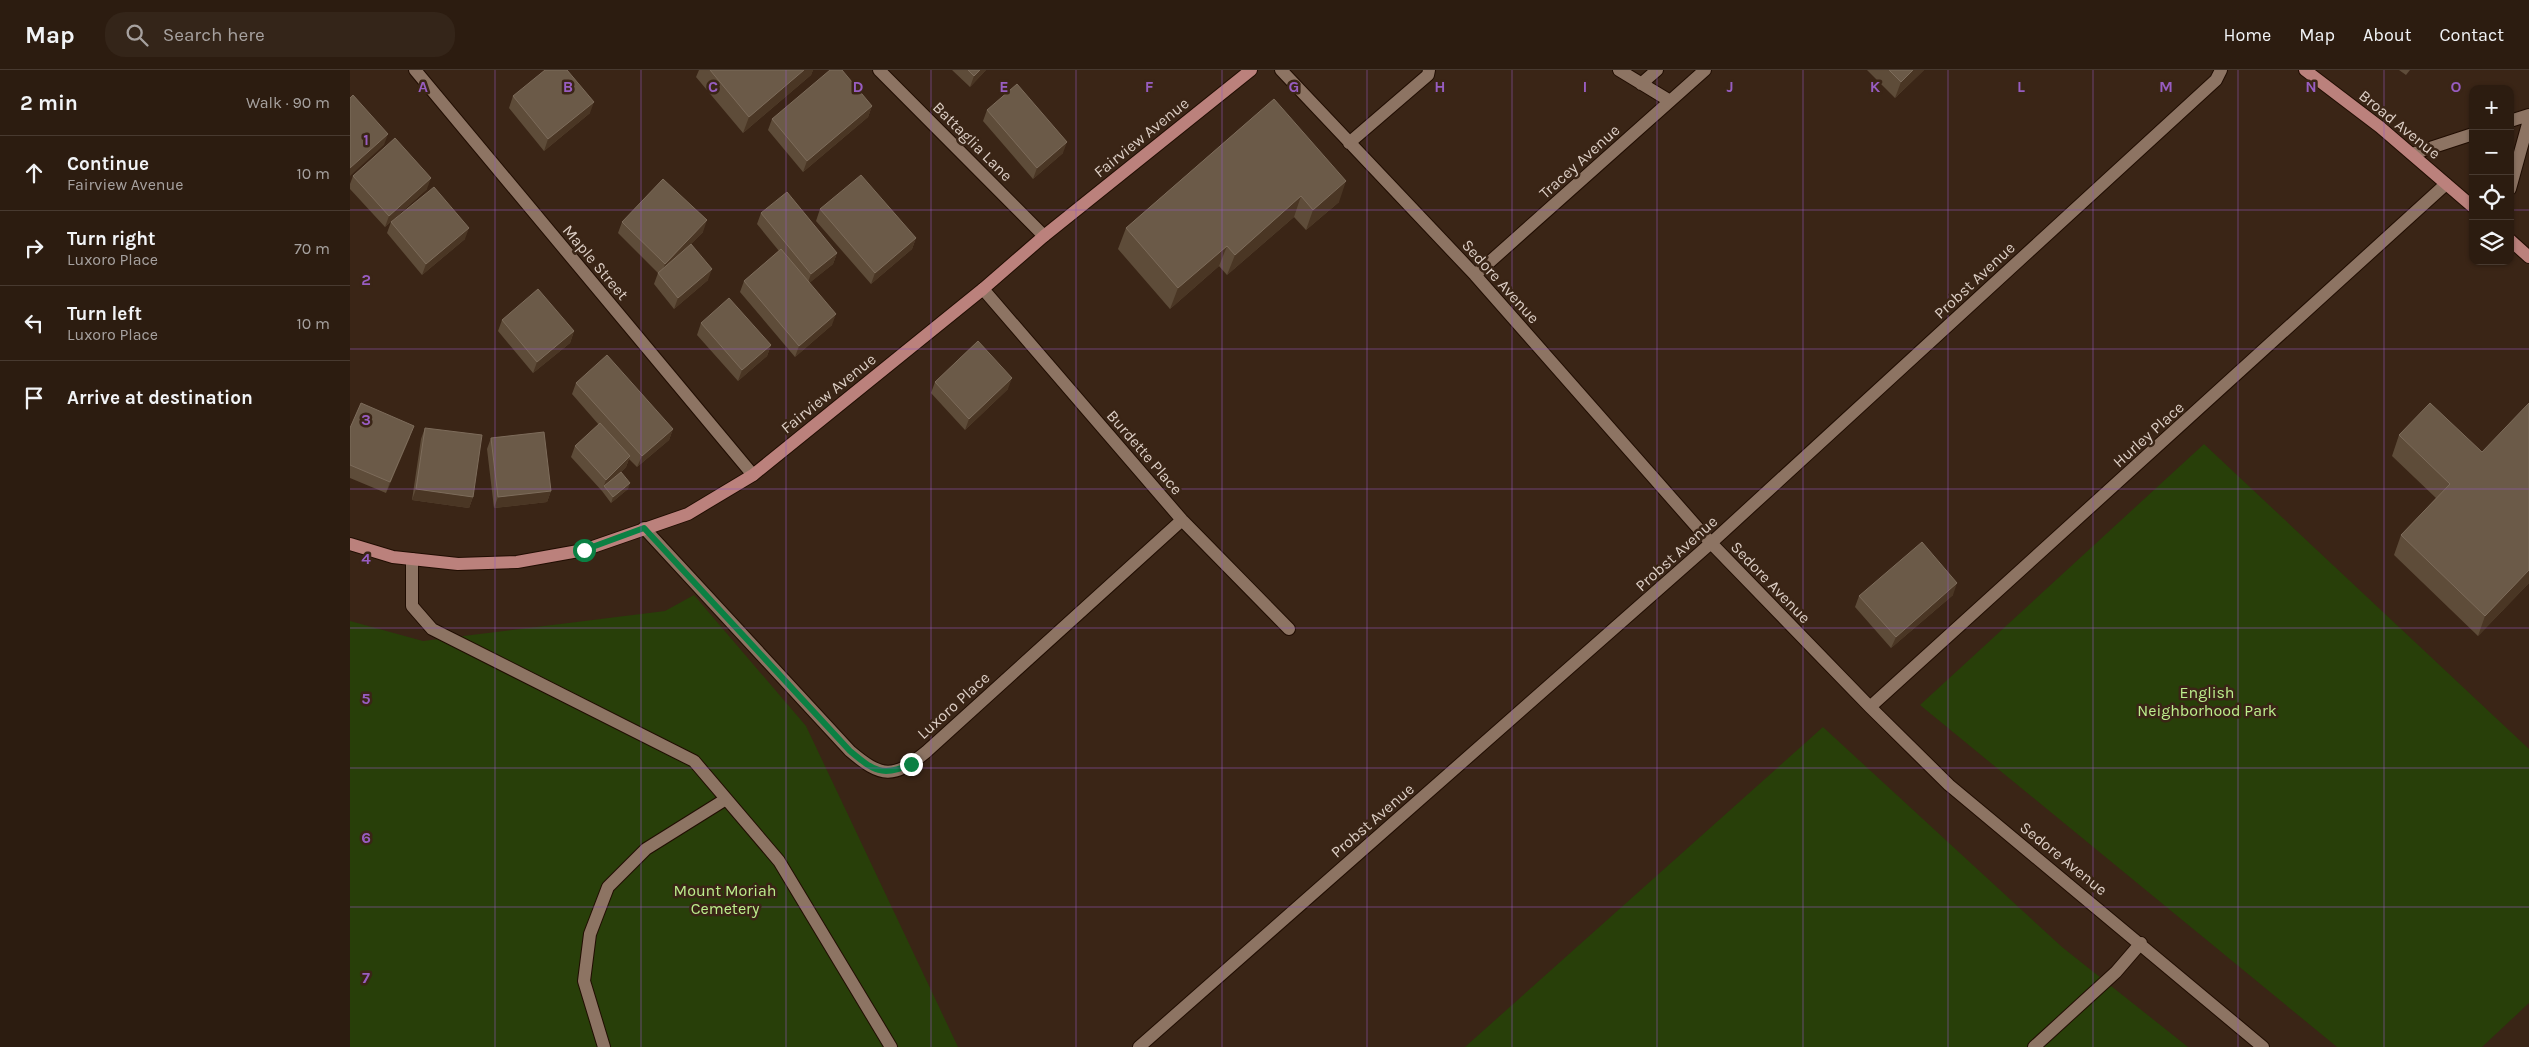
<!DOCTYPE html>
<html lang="en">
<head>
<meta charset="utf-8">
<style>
	body { margin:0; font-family:Karla,sans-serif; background:#342519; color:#f1f3f6 }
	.controls { position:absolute; right:15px; top:15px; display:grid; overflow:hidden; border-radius:10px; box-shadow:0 1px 4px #0004 }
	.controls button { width:45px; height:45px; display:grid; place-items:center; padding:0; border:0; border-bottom:1px solid #483a30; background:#2c1c10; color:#f1f3f6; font:25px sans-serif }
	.stop { position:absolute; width:15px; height:15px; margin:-11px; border:4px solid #0b8043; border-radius:50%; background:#fff }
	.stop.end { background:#0b8043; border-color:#fff; box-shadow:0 1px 5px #0008 }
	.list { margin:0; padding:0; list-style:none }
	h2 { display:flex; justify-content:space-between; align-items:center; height:65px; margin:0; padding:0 20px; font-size:21px }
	h2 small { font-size:16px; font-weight:400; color:#a6a19f }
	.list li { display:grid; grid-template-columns:32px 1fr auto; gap:15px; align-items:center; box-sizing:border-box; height:75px; padding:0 20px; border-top:1px solid #483a30 }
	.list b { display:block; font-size:19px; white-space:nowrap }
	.list p { margin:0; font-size:16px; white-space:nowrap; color:#a6a19f }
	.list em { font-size:16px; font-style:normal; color:#a6a19f }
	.icon { flex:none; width:28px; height:28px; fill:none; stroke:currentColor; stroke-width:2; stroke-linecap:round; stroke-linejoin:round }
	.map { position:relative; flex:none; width:2179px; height:977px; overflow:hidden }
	header { display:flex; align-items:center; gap:30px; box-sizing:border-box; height:70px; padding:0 25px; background:#2c1c10; border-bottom:1px solid #483a30 }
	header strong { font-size:24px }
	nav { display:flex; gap:28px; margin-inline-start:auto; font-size:18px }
	.search { width:350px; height:45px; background:#342519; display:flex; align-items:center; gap:12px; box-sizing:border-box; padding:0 18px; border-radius:20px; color:#a6a19f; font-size:19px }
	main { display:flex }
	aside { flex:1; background:#2c1c10 }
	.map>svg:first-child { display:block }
	.green { fill:#283f09 }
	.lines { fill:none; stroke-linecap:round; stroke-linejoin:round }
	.minor-casing { stroke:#200d02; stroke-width:14 }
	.major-casing { stroke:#200d02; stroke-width:14 }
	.minor { stroke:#8d7463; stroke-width:12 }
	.major { stroke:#bb817c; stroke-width:12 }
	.wall { fill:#5e4c39 }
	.shaded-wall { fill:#4a3624 }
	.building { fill:#6b5a48; stroke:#7d6c5b }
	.route { stroke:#0b8043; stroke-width:6 }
	.grid { fill:none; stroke:#985dc1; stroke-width:1; stroke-opacity:0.55 }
	.labels { text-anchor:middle; stroke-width:5; stroke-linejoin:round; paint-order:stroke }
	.street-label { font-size:16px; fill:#dccec5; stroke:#3a2516 }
	.park-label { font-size:16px; fill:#bdee8d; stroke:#3a2516 }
	.grid-label { font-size:16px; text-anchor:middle; font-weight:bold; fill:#985dc1; stroke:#3a2516; stroke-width:5; stroke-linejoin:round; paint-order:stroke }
</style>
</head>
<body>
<header>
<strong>Map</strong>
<div class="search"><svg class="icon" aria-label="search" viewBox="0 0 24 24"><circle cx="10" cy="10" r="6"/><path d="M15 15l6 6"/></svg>Search here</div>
<nav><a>Home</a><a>Map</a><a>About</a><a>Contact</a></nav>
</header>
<main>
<aside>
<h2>2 min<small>Walk · 90 m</small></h2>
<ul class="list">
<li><svg class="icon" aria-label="ahead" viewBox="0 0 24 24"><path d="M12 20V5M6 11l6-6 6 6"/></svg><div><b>Continue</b><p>Fairview Avenue</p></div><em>10 m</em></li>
<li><svg class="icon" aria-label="right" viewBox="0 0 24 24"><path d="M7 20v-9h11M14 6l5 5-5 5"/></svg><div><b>Turn right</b><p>Luxoro Place</p></div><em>70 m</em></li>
<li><svg class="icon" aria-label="left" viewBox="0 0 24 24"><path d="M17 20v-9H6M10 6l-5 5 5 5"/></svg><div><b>Turn left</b><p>Luxoro Place</p></div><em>10 m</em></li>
<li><svg class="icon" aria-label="arrive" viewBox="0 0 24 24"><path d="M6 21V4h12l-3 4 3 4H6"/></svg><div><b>Arrive at destination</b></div></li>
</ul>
</aside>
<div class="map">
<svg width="2179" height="977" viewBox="0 0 2179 977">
	<rect width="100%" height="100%" fill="#3a2516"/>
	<path class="green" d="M1854 374 2179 679V933L2132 977H1987L1570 635Z
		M344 525 456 656 608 977H0V551L73 571 315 541Z
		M1473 657 1712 877 1838 977H1115Z"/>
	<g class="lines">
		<defs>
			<path id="minor" d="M65 0 403 405
				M529 0 694 166
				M931 0 1125 205 1361 473 1520 637 1599 715 1913 977
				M1269 0 1320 31
				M1291 14 1307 0
				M2160 51 2179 45
				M999 73 1078 5 1079 0
				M2062 84 2123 64
				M2160 119 2179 50
				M1125 205 1355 0
				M633 219 832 450 939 559
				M294 458 500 681C532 708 543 709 576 682L832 450
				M62 489V536L82 559 344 691 429 791 541 977
				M1520 637 2096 114
				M254 977 234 911 240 864 258 817 296 779 376 729
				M789 977 1361 473 1866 10 1871 0
				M1684 977 1766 902 1791 873"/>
			<path id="major" d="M1955 0 2030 57 2123 137
				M2160 170 2179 187
				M0 474 43 487 108 494 167 492 234 480 338 444 403 405 633 219 694 166 901 0"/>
		</defs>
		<use href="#minor" class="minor-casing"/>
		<use href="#major" class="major-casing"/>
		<use href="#minor" class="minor"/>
		<use href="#major" class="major"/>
	</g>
	<path class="wall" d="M349 0H463L461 5 393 63 346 7Z
		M602 0H636L620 17Z
		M1517 0H1574L1545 28Z
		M2049 0H2060L2056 5Z
		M163 26 240 43 194 81 159 38Z
		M924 29 989 132 956 160 944 147 877 205 869 196 820 239 768 179 776 158Z
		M522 36 518 47 453 102 418 60 422 49Z
		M637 40 713 83 683 109 633 51Z
		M3 106 77 119 35 157 0 119V114Z
		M470 139 566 168 562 179 521 214 466 151Z
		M411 143 487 183 483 194 459 213 482 255 445 287 390 222 394 211 429 181 407 154Z
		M41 152 115 169 72 205 37 163Z
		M272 152 353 162 335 180 358 210 324 239 304 214 308 203 268 163Z
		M152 250 224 261 220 273 183 303 148 261Z
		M351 253 421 275 417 286 388 311 347 265Z
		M585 312 658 319 615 360 581 323Z
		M226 313 323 359 319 370 287 397 279 389 276 397 271 402 278 419 261 433 252 421V420V421L221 387 225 376 249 355 222 324Z
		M0 358 60 367 36 423 0 408Z
		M75 358 123 427 119 438 62 430 71 369Z
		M2049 365 2132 382 2179 513 2128 566 2044 485 2051 465 2086 428 2042 386Z
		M141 368 201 421 197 432 144 438 137 379Z
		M1603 525 1541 578 1505 537 1509 526Z"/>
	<path class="shaded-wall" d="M454 0H463L461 5 393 63 399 47Z
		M630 0H636L620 17 624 6Z
		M1563 0H1574L1545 28 1551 12Z
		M244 32 240 43 194 81 198 69Z
		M522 36 518 47 453 102 457 91Z
		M38 64 34 75 0 106V98Z
		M717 72 713 83 683 109 687 98Z
		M81 108 77 119 35 157 39 146Z
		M996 111 989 132 956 160 963 140Z
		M951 126 944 147 877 205 885 185Z
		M357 150 353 162 311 205 315 194Z
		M119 158 115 169 72 205 76 194Z
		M566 168 562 179 521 214 525 203Z
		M877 176 869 196 820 239 828 218Z
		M487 183 483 194 457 215 461 204Z
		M362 199 358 210 324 239 328 228Z
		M486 244 482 255 445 287 449 276Z
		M224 261 220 273 183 303 187 292Z
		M421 275 417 286 388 311 392 300Z
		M662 308 658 319 615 360 619 349Z
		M64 356 60 367 36 423 40 412Z
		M323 359 319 370 287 397 292 386Z
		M280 386 276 397 255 417 254 416 252 421 256 410Z
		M280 413 278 419 261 433 263 427Z
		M66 419 123 427 119 438 62 430Z
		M201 421 197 432 144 438 148 427Z
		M2179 500V513L2128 566 2135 546Z
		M1607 513 1603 525 1541 578 1546 567Z"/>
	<path class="building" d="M195 0H217L244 32 198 69 163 26Z
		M360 0H454L399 47Z
		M480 0H492L522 36 457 91 422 49Z
		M618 0H630L624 6Z
		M1539 0H1563L1551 12Z
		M667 14 717 72 687 98 637 40Z
		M3 25 38 64 0 98V28Z
		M924 29 996 111 963 140 951 126 885 185 877 176 828 218 776 158Z
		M45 68 81 108 39 146 3 106Z
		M511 105 566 168 525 203 470 139Z
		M313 109 357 150 315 194 272 152Z
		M84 117 119 158 76 194 41 152Z
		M437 122 487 183 461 204 411 143Z
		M341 174 362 199 328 228 308 203Z
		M431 179 486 244 449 276 394 211Z
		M188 219 224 261 187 292 152 250Z
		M379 228 421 275 392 300 351 253Z
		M628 271 662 308 619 349 585 312Z
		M257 285 323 359 292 386 226 313Z
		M11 333 64 356 40 412 0 395V358Z
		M2080 333 2132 382 2179 333V500L2135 546 2051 465 2100 414 2049 365Z
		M250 353 280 386 256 410 225 376Z
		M75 358 132 365 123 427 66 419Z
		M194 362 201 421 148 427 141 368Z
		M271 402 280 413 263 427 254 416Z
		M1572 472 1607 513 1546 567 1509 526Z"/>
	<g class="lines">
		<path class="route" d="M234 480 294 458 500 681C523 700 532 708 561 694"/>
	</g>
	<path class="grid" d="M145 0V977M291 0V977M436 0V977M581 0V977M726 0V977M872 0V977M1017 0V977M1162 0V977M1307 0V977M1453 0V977M1598 0V977M1743 0V977M1888 0V977M2034 0V977M0 140H2123M2160 140H2179M0 279H2179M0 419H2179M0 558H2179M0 698H2179M0 837H2179"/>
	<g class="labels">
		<g class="street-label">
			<text transform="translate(2050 54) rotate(39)" y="6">Broad Avenue</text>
			<text transform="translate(791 67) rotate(-39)" y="6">Fairview Avenue</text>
			<text transform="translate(623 71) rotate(45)" y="6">Battaglia Lane</text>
			<text transform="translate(1229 91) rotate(-42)" y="6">Tracey Avenue</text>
			<text transform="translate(246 192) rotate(50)" y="6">Maple Street</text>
			<text transform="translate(1624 210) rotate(-43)" y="6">Probst Avenue</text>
			<text transform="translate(1151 211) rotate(48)" y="6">Sedore Avenue</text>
			<text transform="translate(478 323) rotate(-39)" y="6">Fairview Avenue</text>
			<text transform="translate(1798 364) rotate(-42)" y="6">Hurley Place</text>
			<text transform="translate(795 382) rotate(49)" y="6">Burdette Place</text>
			<text transform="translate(1326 483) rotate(-42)" y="6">Probst Avenue</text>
			<text transform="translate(1421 512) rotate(46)" y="6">Sedore Avenue</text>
			<text transform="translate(603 635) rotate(-42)" y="6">Luxoro Place</text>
			<text transform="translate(1022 750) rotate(-41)" y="6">Probst Avenue</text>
			<text transform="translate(1714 788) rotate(39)" y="6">Sedore Avenue</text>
		</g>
		<g class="park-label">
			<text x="1857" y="628">English<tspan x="1857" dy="18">Neighborhood Park</tspan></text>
			<text x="375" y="826">Mount Moriah<tspan x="375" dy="18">Cemetery</tspan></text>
		</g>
	</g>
	<g class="grid-label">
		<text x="73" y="22">A</text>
		<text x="218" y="22">B</text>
		<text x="363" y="22">C</text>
		<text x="508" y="22">D</text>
		<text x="654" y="22">E</text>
		<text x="799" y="22">F</text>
		<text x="944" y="22">G</text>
		<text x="1090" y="22">H</text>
		<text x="1235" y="22">I</text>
		<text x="1380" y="22">J</text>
		<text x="1525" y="22">K</text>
		<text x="1671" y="22">L</text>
		<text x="1816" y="22">M</text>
		<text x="1961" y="22">N</text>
		<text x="2106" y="22">O</text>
		<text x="16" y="75">1</text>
		<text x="16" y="215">2</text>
		<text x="16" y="355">3</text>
		<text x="16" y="494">4</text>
		<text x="16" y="634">5</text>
		<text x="16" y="773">6</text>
		<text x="16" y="913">7</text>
	</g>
</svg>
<div class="controls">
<button>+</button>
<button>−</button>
<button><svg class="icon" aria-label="locate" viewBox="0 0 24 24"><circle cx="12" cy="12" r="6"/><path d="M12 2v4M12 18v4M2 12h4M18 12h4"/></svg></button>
<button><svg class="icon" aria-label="layers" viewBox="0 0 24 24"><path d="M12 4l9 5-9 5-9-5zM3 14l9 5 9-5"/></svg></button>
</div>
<div class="stop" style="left:234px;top:480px"></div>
<div class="stop end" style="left:561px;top:694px"></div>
</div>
</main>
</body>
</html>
